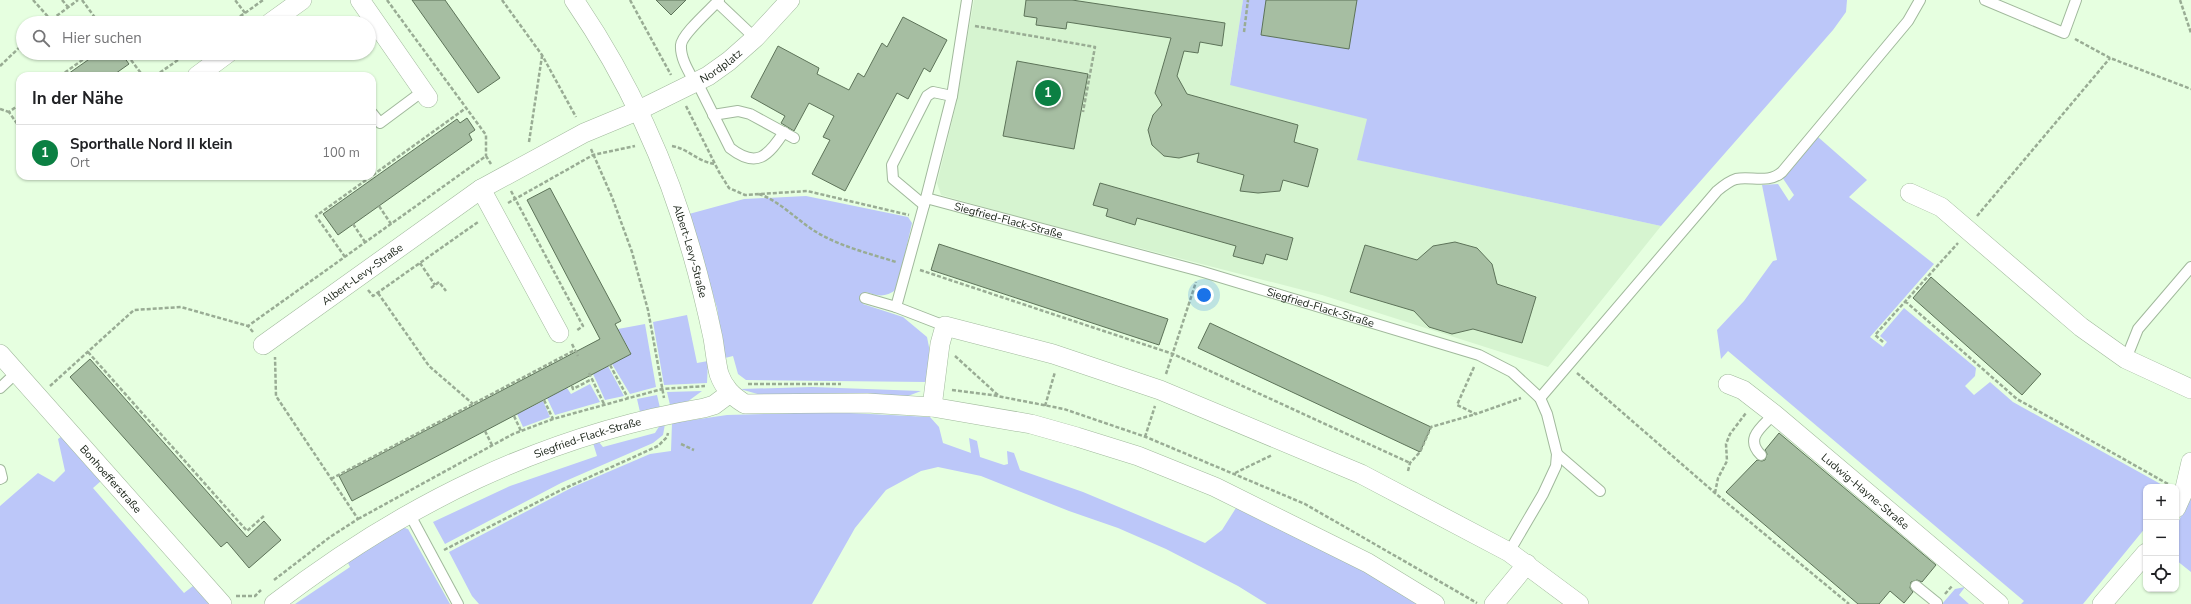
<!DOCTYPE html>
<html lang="de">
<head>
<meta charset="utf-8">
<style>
	body { margin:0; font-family:"Nunito Sans",sans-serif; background:#f6f6f6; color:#202124 }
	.controls { position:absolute; right:12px; bottom:12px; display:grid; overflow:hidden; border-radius:8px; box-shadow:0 1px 3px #0004 }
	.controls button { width:36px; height:36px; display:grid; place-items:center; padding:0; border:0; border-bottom:1px solid #e0e0e0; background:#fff; color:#202124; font:20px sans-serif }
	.you { position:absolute; left:1204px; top:295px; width:14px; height:14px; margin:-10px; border:3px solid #fff; border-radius:50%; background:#1a73e8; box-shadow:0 0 0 6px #1a73e833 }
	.badge { display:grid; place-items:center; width:26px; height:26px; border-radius:50%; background:#0b8043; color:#fff; font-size:13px; font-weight:700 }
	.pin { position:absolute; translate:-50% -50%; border:2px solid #fff; box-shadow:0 1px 4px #0006 }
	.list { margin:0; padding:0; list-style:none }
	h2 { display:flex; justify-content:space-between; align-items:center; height:52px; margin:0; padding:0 16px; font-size:17px }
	h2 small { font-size:13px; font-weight:400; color:#757577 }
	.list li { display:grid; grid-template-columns:26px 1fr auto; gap:12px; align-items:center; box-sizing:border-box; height:56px; padding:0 16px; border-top:1px solid #e0e0e0 }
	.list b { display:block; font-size:15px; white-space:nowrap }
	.list p { margin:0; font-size:13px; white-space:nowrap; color:#757577 }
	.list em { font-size:13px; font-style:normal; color:#757577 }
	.icon { flex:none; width:22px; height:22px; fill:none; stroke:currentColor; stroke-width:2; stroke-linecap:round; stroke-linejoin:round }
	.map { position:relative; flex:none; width:2191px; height:604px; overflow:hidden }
	.search { position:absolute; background:#fff; box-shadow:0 1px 3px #0004; left:16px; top:16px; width:360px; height:44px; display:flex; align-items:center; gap:10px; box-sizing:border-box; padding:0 14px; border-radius:22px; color:#757577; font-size:15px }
	.panel { position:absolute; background:#fff; box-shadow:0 1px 3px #0004; left:16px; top:72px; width:360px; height:108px; border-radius:12px }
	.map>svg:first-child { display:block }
	.built { fill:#d6f4d0 }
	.green { fill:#bcc7f9 }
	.building { fill:#a6bea2; stroke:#5d7359 }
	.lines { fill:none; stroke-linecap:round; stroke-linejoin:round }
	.service-casing { stroke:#a1b99c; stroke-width:12 }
	.minor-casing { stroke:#a1b99c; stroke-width:20 }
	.path { stroke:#99ac94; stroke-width:2.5; stroke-dasharray:4 2; stroke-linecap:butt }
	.service { stroke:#fff; stroke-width:10 }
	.minor { stroke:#fff; stroke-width:19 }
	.labels { text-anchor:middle; stroke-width:3.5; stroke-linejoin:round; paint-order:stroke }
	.street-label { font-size:11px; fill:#172015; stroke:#fff }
</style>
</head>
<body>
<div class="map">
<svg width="2191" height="604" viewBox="0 0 2191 604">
	<rect width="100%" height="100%" fill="#e6ffe0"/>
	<path class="built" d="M974 0H1243L1230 84 1368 119 1358 160 1661 226 1548 367 1322 295 1019 217 941 195 937 183 955 109Z"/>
	<path class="green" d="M1243 0H1847L1846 12 1833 30 1661 226 1357 160 1367 119 1230 85Z
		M1818 137 1867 180 1849 197 1934 264 1870 337 1883 347 1887 342 1880 336 1904 308 1976 368 1975 376 1965 386 1974 395 1990 382 2013 402 2166 487H2146V527L2083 604H2021L2024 601 1728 351 1721 359 1717 330 1744 301 1773 261 1777 260 1762 185 1778 184 1789 201 1794 195 1782 177Z
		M806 196 908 217 912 223 897 289C885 298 878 296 866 292L863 304 903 317 927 337 930 352 926 382 746 380 738 374 733 356 725 358 717 308 689 214 744 199Z
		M687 315 697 363 708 361 707 383 664 385 653 322Z
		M645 324 656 387 630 394 612 364 631 353 618 329Z
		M608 366 624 396 605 400 593 374Z
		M590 384 600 402 555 415 547 398 567 388 571 394Z
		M812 387 921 391 908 396 761 395 740 389Z
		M702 391 687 402 670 405 667 392Z
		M657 395 660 408 640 412 637 399Z
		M543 401 550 417 523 427 517 414Z
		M829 412 930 417 939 427 943 443 971 453 969 438 977 441 980 457 1004 465 1008 464 1007 451 1014 453 1020 470 1083 492 1205 543 1222 530 1241 500 1435 604H1267L1238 586 1166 549 1118 528 1069 511 981 476 938 467 921 471 886 490 855 528 812 604H479L472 596 449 552 573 487 650 454 671 451 672 423 727 415Z
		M665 424 663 435 653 443 561 483 445 544 433 522 510 486 597 456 593 443 598 441 603 447 655 433 660 425Z
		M62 436 101 481 93 488 184 593 193 586 209 604H0V506L38 473 54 482 65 471 58 439Z
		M2191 495V572L2176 560V527Z
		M398 526 408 529 450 604H295L350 567 346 559Z
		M1965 587 1959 595 1969 604H1942L1955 589Z"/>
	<path class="building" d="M412 0H445L500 78 478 93Z
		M656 0H686L671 15Z
		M1026 0H1072L1225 23 1222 46 1200 42 1198 53 1184 51 1177 76 1187 94 1298 125 1294 142 1318 149 1308 187 1283 180 1280 191 1258 193 1240 191 1244 175 1197 162 1199 153 1179 158 1164 156 1152 145 1148 130 1153 115 1162 105 1155 93 1171 38 1067 22 1066 29 1036 25 1037 18 1024 16Z
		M1266 0H1357L1349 49 1261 35Z
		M903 17 947 40 930 72 924 68 908 99 897 93 845 191 812 174 830 140 823 137 834 116 809 103 794 131 781 123 785 116 751 97 778 46 819 68 817 74 849 90 858 73 864 77 882 43 887 47Z
		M98 53H121L129 64 112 76H65Z
		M1017 61 1088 74 1074 149 1003 136Z
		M467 118 475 130 469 134 472 140 338 235 323 214 457 119 460 123Z
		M1100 183 1293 238 1287 260 1266 254 1263 264 1233 256 1236 246 1137 218 1135 225 1106 216 1108 209 1093 205Z
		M550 188 621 321 615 324 631 354 352 501 339 476 600 339 527 200Z
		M1455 242 1477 248 1492 264 1497 284 1536 297 1522 343 1473 329 1452 334 1429 327 1414 311 1350 292 1365 245 1417 260 1433 246Z
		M939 244 1168 319 1159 345 931 270Z
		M1931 277 2041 374 2022 395 1913 298Z
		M1210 323 1431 427 1420 452 1198 348Z
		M90 359 247 537 264 521 281 540 249 568 227 542 221 547 70 377Z
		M1779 433 1936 565 1922 582 1917 580 1911 582 1910 588 1913 592 1904 603 1890 591 1879 604H1858L1726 492 1757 460 1762 461 1765 460 1767 454 1765 450Z"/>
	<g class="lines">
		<defs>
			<g id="service">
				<path d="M1985 0 2064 33 2076 0"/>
				<path d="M717 2 755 38"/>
				<path d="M697 82 730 148C757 169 768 156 784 132"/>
				<path d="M695 83C689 72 680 58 681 45 682 34 711 9 719 0"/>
				<path d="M372 113 380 123 423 91"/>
				<path d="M713 115 738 111 750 114 794 138"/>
				<path d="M926 198 952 96 967 0"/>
				<path d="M924 205 893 179 892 165 927 96 933 92 952 96"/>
				<path d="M865 298 896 307"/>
				<path id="s1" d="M945 326 896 307 926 198 1200 271 1479 355 1512 372 1540 398 1547 414 1557 454 1556 466 1543 494 1509 552"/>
				<path d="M2126 359 2138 329 2191 267"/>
				<path d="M0 388 16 373"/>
				<path d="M1540 398 1717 191C1723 186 1729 181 1736 179 1751 176 1769 184 1782 172L1908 21 1920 0"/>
				<path d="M1557 454 1600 491"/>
				<path d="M1761 455C1744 438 1762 427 1774 414"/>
				<path d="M0 470 2 478 0 479"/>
				<path d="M409 513 458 604"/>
				<path d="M1916 586 1937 603"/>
			</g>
			<g id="minor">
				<path d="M360 0 428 98"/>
				<path id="s2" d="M574 0C626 76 667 164 692 253 700 281 707 310 713 338 715 350 716 362 719 374 724 388 732 396 745 404L867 403 932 407 1031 424 1077 437 1138 456 1215 487 1368 563 1435 604"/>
				<path d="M270 23 302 0"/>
				<path d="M197 76 228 53"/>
				<path d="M481 189 559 333"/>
				<path d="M1910 193 1941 207 2081 327 2126 359 2191 389"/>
				<path id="s3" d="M263 345 481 189 584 133 637 111 708 76 729 61 755 38 790 0"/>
				<path id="s4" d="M0 354 222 604"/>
				<path id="s5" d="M1728 384 1743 390 1774 414 1999 604"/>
				<path d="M932 407 940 344 945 326 1053 354 1160 390 1361 474 1509 552 1579 604"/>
				<path d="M2176 508 2185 488 2191 462"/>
				<path id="s6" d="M274 604C403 505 543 435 704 408L714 405 730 393"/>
				<path d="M1494 604 1527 564"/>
				<path d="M2102 604 2146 553"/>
			</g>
		</defs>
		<use href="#service" class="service-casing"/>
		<use href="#minor" class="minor-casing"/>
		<path class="path" d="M33 0 51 20
			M62 0 68 7
			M82 0 99 23
			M387 0 486 135V156
			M502 0 542 55 576 117
			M630 0 671 75
			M2180 0 2191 33
			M245 13 263 0
			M47 23 78 0
			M230 23 245 13 235 0
			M975 26 1095 47 1083 112
			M1244 32 1248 0
			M2075 39 2110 58 2191 89
			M131 60 143 76
			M0 66 23 44
			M60 76 92 53
			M155 76 188 53
			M20 104 9 112 20 128
			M686 106 719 172 729 188 745 195 807 191 909 215
			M0 109 9 112
			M529 142 542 56
			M672 146C689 149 696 161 715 164
			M591 149 612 197 632 252 648 310 664 398
			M511 191 583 326 576 331
			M759 194C779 201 795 218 813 230 838 246 868 253 896 262
			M508 203 593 155 635 146
			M379 206 391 224
			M1977 216 2110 58
			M353 224 365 242
			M345 257 316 216 466 108
			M420 263 435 285
			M920 270 1173 354 1410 463
			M431 288 439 282 446 291
			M368 290 373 296 478 222
			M378 293 429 366 473 404
			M1905 301 2017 399 2168 484
			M253 332 248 326 486 156 491 164
			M1883 342 1875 335 1958 243
			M572 344 578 356
			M88 352 247 531 265 515
			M955 356 999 396
			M610 365 628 398
			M1474 367 1457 405 1476 414 1521 398
			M589 373 604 404
			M1577 373 1715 493 1849 604
			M1166 374 1196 282
			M748 384H841
			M50 386 134 310 181 307 248 326
			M572 386 573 389 592 379
			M952 390 992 395 1064 409 1146 437 1305 504 1477 603
			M544 400 553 419
			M1045 406 1055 372
			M514 416 521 431
			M485 431 492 445
			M1145 437 1155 406
			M681 444 694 450
			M1408 471 1410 463 1420 452 1431 427 1476 414
			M1235 473 1272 455
			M331 479 575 350
			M1715 493 1718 478 1727 461 1726 444 1730 434 1746 413
			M358 519 513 434 553 419 662 389 705 386
			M444 550 563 489 658 446 667 437 668 433
			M274 580 330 537 358 519 276 396 275 357
			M1945 594 1952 586
			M236 596H255L261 590"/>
		<use href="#service" class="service"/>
		<use href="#minor" class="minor"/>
	</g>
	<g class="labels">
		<g class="street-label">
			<text dy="4" stroke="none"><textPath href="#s3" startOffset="538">Nordplatz</textPath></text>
			<text dy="4" stroke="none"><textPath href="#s1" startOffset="251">Siegfried-Flack-Straße</textPath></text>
			<text dy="4" stroke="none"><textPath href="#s2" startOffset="278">Albert-Levy-Straße</textPath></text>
			<text dy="4" stroke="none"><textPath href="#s3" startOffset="122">Albert-Levy-Straße</textPath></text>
			<text dy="4" stroke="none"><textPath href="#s1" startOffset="575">Siegfried-Flack-Straße</textPath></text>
			<text dy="4" stroke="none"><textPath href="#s6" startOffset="357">Siegfried-Flack-Straße</textPath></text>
			<text dy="4" stroke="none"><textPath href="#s4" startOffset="167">Bonhoefferstraße</textPath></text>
			<text dy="4" stroke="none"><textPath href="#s5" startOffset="175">Ludwig-Hayne-Straße</textPath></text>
		</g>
	</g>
</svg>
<div class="controls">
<button>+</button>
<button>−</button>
<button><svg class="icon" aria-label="locate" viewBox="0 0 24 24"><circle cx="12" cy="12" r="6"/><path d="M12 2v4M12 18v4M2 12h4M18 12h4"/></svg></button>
</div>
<div class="you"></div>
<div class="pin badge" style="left:1048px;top:93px">1</div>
<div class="search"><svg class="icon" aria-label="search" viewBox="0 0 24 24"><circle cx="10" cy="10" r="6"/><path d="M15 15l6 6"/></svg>Hier suchen</div>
<section class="panel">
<h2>In der Nähe<small></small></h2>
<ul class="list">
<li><span class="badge">1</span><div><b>Sporthalle Nord II klein</b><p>Ort</p></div><em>100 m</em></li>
</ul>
</section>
</div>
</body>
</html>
